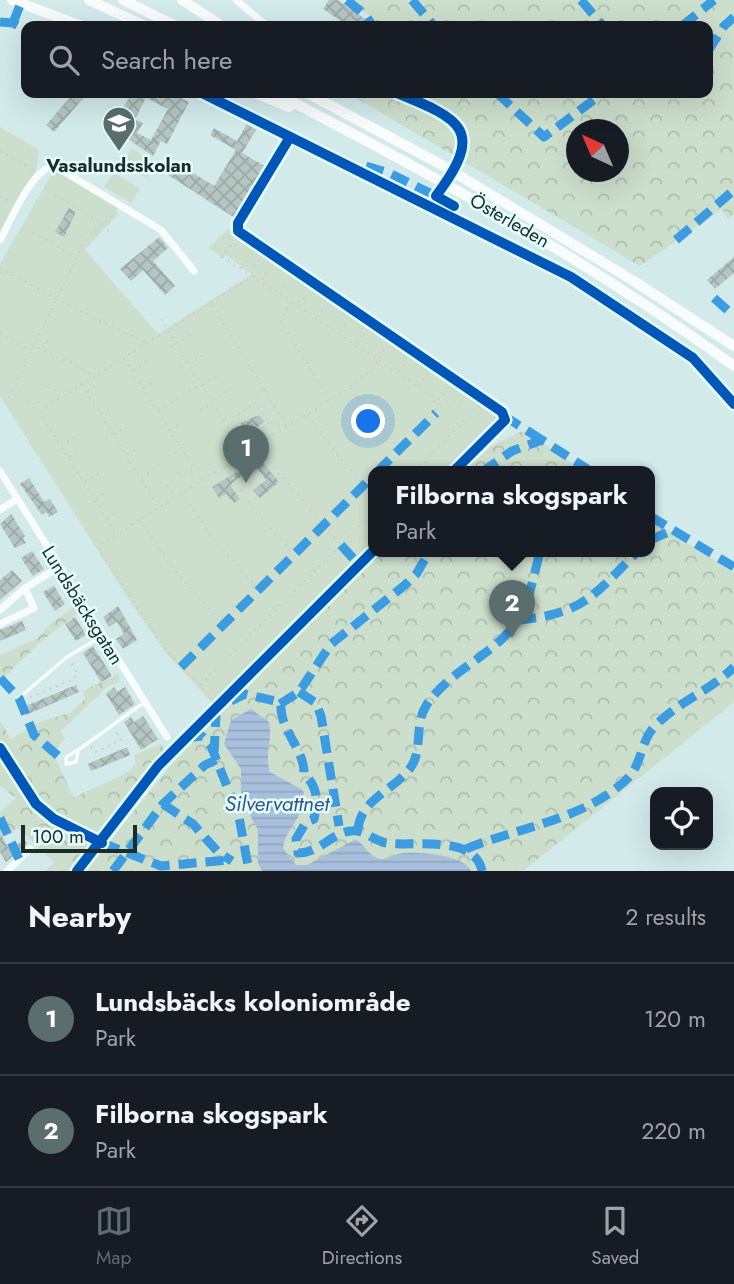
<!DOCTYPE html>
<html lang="en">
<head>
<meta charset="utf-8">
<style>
	body { margin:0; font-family:Jost,sans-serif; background:#242831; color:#f1f3f6 }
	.controls { position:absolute; right:21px; bottom:21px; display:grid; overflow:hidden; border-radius:14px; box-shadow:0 7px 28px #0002 }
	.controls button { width:63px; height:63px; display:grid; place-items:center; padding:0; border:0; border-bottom:2px solid #363941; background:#171b24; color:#f1f3f6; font:35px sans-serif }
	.compass { position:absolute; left:566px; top:119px; width:63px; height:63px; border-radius:50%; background:#171b24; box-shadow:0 7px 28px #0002; rotate:316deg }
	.scale { position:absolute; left:21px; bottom:18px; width:116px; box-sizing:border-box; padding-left:7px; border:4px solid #1a2c2b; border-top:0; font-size:19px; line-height:24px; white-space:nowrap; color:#1a2c2b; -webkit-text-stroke:5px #e3fefd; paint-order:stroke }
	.you { position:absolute; left:369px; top:422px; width:24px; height:24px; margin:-18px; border:5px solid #fff; border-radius:50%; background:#1a73e8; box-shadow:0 0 0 10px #1a73e833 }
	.badge { display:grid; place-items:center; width:46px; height:46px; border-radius:50%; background:#5a6e6e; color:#fff; font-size:23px; font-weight:700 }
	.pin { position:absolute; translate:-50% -58px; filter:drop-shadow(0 2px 4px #0008) }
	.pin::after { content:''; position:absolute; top:37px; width:24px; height:21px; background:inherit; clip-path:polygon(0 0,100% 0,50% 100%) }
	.popup { position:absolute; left:368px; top:466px; width:287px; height:91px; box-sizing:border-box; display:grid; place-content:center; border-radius:14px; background:#171b24; filter:drop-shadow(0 2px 5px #0005); font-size:23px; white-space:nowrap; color:#9ea1a6 }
	.popup b { font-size:26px; color:#f1f3f6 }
	.popup::after { content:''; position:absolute; left:50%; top:100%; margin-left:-14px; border:14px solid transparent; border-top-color:#171b24 }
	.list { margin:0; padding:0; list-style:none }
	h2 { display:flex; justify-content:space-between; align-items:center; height:91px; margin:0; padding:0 28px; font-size:30px }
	h2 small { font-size:23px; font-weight:400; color:#9ea1a6 }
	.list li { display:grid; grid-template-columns:46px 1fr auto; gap:21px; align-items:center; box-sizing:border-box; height:112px; padding:0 28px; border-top:2px solid #363941 }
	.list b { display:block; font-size:26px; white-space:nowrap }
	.list p { margin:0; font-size:23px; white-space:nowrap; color:#9ea1a6 }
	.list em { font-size:23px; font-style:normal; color:#9ea1a6 }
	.icon { flex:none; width:38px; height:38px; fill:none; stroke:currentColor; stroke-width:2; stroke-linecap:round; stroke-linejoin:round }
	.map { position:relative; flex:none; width:734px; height:871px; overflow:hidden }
	.search { position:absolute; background:#171b24; box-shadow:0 7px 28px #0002; left:21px; right:21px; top:21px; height:77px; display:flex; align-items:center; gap:18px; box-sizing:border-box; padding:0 24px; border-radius:14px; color:#9ea1a6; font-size:26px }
	.sheet { height:315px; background:#171b24 }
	nav { display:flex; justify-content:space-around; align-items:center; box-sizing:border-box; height:98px; border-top:2px solid #363941; background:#171b24; font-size:19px; color:#9ea1a6 }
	nav a { display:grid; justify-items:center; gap:4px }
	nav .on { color:#5a6e6e }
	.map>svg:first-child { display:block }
	.green { fill:#ccdecc }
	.forest { fill:url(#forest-crowns); fill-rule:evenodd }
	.water { fill:url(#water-rules) }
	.building { fill:url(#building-cross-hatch); fill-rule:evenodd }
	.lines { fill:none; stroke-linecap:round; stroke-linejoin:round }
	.path { stroke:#c9d0d0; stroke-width:2; stroke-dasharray:2 5; stroke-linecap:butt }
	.service { stroke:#f8fcfc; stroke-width:3.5 }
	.minor { stroke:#f8fcfc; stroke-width:7 }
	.primary { stroke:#f8fcfc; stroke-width:10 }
	.quiet { stroke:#3b9ce1; stroke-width:9; stroke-dasharray:18 9; stroke-linecap:butt }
	.cycleway-casing { stroke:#e3fefd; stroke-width:15 }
	.cycleway { stroke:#0057b8; stroke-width:10 }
	.labels { text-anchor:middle; stroke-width:5; stroke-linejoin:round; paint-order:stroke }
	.poi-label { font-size:19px; font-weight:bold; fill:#1a2c2b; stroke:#e3fefd }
	.street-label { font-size:19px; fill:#1a2c2b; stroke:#e3fefd }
	.water-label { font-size:21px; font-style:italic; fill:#375389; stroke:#e3fefd }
</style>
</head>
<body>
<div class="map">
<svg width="734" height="871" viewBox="0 0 734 871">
	<defs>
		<pattern id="forest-crowns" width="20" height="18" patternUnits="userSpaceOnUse" patternTransform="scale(1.75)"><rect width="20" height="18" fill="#ccdecc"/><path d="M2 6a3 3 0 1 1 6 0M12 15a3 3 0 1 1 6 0" fill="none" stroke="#afbfaf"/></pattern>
		<pattern id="water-rules" width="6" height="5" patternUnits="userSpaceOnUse" patternTransform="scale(1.75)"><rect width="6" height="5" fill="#a9c0dd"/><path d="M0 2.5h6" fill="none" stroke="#91a5be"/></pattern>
		<pattern id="building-cross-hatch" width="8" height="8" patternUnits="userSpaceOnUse" patternTransform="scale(1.75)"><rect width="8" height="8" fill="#b5c6c2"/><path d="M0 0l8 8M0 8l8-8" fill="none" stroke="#9baaa7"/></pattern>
	</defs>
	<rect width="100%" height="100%" fill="#d2eaea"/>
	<path class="green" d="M0 127 39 150 36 170 0 233Z
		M54 170 117 208V215L85 250 158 334 252 274 226 255 223 258 209 248 228 229 497 409 502 416 449 472H374V547L215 706 165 652 131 603 0 396V264Z
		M114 172 140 189 131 203 104 187Z"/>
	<path class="forest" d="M348 0H734V214L728 219 722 209 640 266 348 93H708V26H378L377 21ZM576 130H618V172H576Z
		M131 149 156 162 147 178 123 164Z
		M522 431 531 434 582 472H463L491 446Z
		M650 519 734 573V702L523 871H86L201 728 380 552H650Z
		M79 603 83 609 43 640 0 681V655L38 638 49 625Z
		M118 674 120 681 107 687 61 731 65 739 52 752 74 798C94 786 118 781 136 765L134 755 161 744 166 752C158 760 149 768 142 776 117 807 103 844 72 871H46L54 862 18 828 0 838V812L16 798 0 786V721L11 739 42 721 70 713 85 699 83 691Z"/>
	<path class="water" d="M251 709 269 722C273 739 264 756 270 772L303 790C309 814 286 826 283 848L296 865H307L356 839C364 845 369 855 377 858 386 862 395 853 404 853 421 852 464 855 471 871H262L258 863V830L241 798V769L224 744 231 720Z"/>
	<path class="building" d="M329 0H338L369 22 366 26H348L323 9Z
		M74 93 85 96 54 132 46 125Z
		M132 93H171L189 102 167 144 161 141 153 156 114 130 118 124 114 122ZM146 98 168 109 151 140 137 133 143 123 135 119Z
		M247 124 256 130 242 153 266 167 235 218 168 175 176 162 214 186 236 150 210 135 214 128 237 141Z
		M69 208 76 212 64 237 55 232Z
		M159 237 168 248 153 261 175 286 165 295 143 270 131 281 120 269Z
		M734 257V273L715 289 707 280Z
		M259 415 264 421 250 434 256 443 247 449 240 436 247 432 241 423Z
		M240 457 246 466 258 457 279 482 260 498 253 490 266 480 258 469 246 478 244 474 230 485 240 499 234 503 226 494 219 498 212 487 240 470Z
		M29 478 44 502 50 499 58 512 49 517 47 512 42 515 20 484Z
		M11 514 25 536 23 538 26 543 15 548 0 524Z
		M32 551 44 569 33 576 21 558Z
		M12 570 22 581 0 600V580Z
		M54 586 65 604 55 611 43 592Z
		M118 606 137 640 123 649 116 639 124 634 117 622 109 627 103 617Z
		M75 617 86 635 76 641 65 624Z
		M22 621 26 630 0 641V630Z
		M93 646 112 676 101 682 83 653Z
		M76 685 79 692 26 715 23 707Z
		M114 687 117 692 125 687 135 704 119 715 106 694Z
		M143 716 158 739 141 750 124 722 131 717 134 722Z
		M127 747 130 755 91 771 88 764Z
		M0 833 9 849 25 840 27 844 6 862 0 852Z"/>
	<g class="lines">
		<path class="path" d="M0 151 32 169 29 174
			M55 195 102 223 109 232
			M0 196 12 203
			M33 232 74 257
			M222 256 435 398 436 413
			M221 258 230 245
			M0 268 49 295 146 343
			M242 268 249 257
			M251 273 259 259
			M262 280 267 272
			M280 293 286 284
			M291 302 281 322 329 398
			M212 305 286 425
			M300 306 306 296
			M317 317 323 309
			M161 319 243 452
			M340 332 346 324
			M0 333 26 348H40L94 375
			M357 343 362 334
			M170 347 190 335
			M43 348 49 337
			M124 358 200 478
			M71 362 77 350
			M189 364 206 353
			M180 367 186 363
			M133 371 146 362
			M398 372 406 361
			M41 384 55 390 59 397
			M82 385 157 505
			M203 385 220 374
			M419 386 430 370
			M144 388 155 381
			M350 388 371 418 399 449
			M262 389 255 404 270 423 286 426
			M87 391 96 386
			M189 391 200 385
			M9 398 83 244 95 230 116 213
			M212 400 229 389
			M438 400 451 384
			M27 403 31 405 39 401 43 408
			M439 405 462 402
			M158 410 178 398
			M200 410 212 404
			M101 414 112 407
			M308 414 334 451 364 485
			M225 419 236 416 254 404
			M170 430 182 422
			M230 430 253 434 269 423
			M114 435 125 427
			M61 444 80 435
			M256 446 341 545
			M175 454 181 450
			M127 455 138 448
			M70 457 78 452
			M225 466 257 514 294 554
			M414 472 483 402
			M178 473 183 476 193 470
			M141 477 155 468
			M85 482 103 471
			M167 485 174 496
			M182 493 215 541 258 589
			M96 499 106 492
			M107 518 118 512
			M139 520 176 572 223 625
			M115 532 42 416 43 409 254 276
			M200 685 374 512
			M30 697 74 679 77 673 70 661
			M218 705 167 651 100 552V545L350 387 375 366 384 350
			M91 746 96 752 121 740 115 729"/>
		<path class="service" d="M19 698 67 657 102 636
			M78 752 76 762 66 764V757C93 742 117 720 144 703"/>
		<path class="minor" d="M236 0 267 26
			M0 240C10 222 33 166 55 166L161 230 194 271
			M0 471 167 737
			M0 510 17 499
			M0 610 25 588 59 567
			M0 624 34 608 25 588
			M7 871 30 849"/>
		<path class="primary" d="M12 0 82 26
			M89 0 145 26
			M123 0 176 26
			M182 0 222 26
			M255 93 289 107
			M275 93C434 175 589 261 734 366
			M307 93 442 165 632 280 734 346"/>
		<path class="quiet" d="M347 0 366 16 373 26
			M412 0 434 26
			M581 0 603 26
			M0 22 13 23 26 30
			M13 23 22 0
			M682 26 714 0
			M708 51 724 26 734 17
			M497 93 544 137 603 93
			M366 166 389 173 436 196
			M676 240 734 190
			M714 298 734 316
			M504 416 542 440
			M377 472 436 413
			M482 472 512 451 542 440 592 472
			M650 516 734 567
			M650 540 673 530
			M341 545 359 565
			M518 620C583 614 593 596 637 552
			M181 667 374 475
			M0 678 19 698 34 735 64 761
			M299 692 316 703 321 716 339 826
			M231 701 245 694 279 702 281 706C280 730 305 750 304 774 318 787 318 801 314 819L306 822 296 839 298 853C320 853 331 833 351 831 364 829 374 841 386 843 413 847 475 834 482 871
			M280 704 299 692 331 644 405 585 417 573 429 552
			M186 738 202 736 211 746 239 817 249 871
			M214 754 216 715
			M163 804 193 824 218 852 232 861
			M0 818 19 859
			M358 830C360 799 395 790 411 767 423 749 414 725 426 706 448 670 497 655 519 618 530 599 534 574 540 552
			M102 843 161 866 228 860
			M466 849C519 827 584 820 627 779 643 764 640 739 657 724 680 701 711 690 734 667
			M113 871 163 804 205 765 216 760"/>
		<defs>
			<path id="cycleway" d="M202 93 571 277 693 358 734 404
				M397 93C461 119 486 130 436 196L454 206
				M290 137 238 223V231L502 412 505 420 453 472
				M0 748 36 804 54 819 102 843
				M77 871 158 766 374 550"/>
		</defs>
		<use href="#cycleway" class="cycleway-casing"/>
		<use href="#cycleway" class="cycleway"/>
	</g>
	<defs>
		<symbol id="school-pin" viewBox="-11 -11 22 30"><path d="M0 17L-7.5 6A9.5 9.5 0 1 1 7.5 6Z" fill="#5a6e6e" stroke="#e3fefd"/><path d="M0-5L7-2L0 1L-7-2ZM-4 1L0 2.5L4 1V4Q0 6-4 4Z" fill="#fff"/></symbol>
	</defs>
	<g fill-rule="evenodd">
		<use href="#school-pin" x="100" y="104" width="38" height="52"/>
	</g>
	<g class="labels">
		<g class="poi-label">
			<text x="119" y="172">Vasalundsskolan</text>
		</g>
		<g class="street-label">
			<text transform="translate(510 220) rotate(30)" y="7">Österleden</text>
			<text transform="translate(83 605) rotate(58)" y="7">Lundsbäcksgatan</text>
		</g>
		<g class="water-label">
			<text x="277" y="811">Silvervattnet</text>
		</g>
	</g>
</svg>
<div class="controls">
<button><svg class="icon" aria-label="locate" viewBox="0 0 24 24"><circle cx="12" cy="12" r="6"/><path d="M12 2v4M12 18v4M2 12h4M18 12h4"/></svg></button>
</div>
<svg class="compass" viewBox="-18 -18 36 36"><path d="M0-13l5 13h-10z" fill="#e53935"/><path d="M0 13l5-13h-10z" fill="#9ea1a6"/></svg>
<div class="scale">100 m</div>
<div class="you"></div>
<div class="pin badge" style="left:246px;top:483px">1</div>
<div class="pin badge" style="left:512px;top:638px">2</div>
<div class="popup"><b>Filborna skogspark</b>Park</div>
<div class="search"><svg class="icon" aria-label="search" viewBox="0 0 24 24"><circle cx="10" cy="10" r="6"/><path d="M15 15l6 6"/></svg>Search here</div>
</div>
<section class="sheet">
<h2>Nearby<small>2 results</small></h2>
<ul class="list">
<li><span class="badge">1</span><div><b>Lundsbäcks koloniområde</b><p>Park</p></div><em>120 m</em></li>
<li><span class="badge">2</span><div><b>Filborna skogspark</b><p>Park</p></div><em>220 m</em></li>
</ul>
</section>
<nav>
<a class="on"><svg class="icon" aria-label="map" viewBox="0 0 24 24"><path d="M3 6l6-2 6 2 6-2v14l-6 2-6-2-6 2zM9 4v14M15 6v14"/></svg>Map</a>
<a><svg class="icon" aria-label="directions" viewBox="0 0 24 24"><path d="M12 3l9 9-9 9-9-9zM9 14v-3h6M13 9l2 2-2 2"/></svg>Directions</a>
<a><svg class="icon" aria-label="saved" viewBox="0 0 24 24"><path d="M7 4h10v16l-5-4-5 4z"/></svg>Saved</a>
</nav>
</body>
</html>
